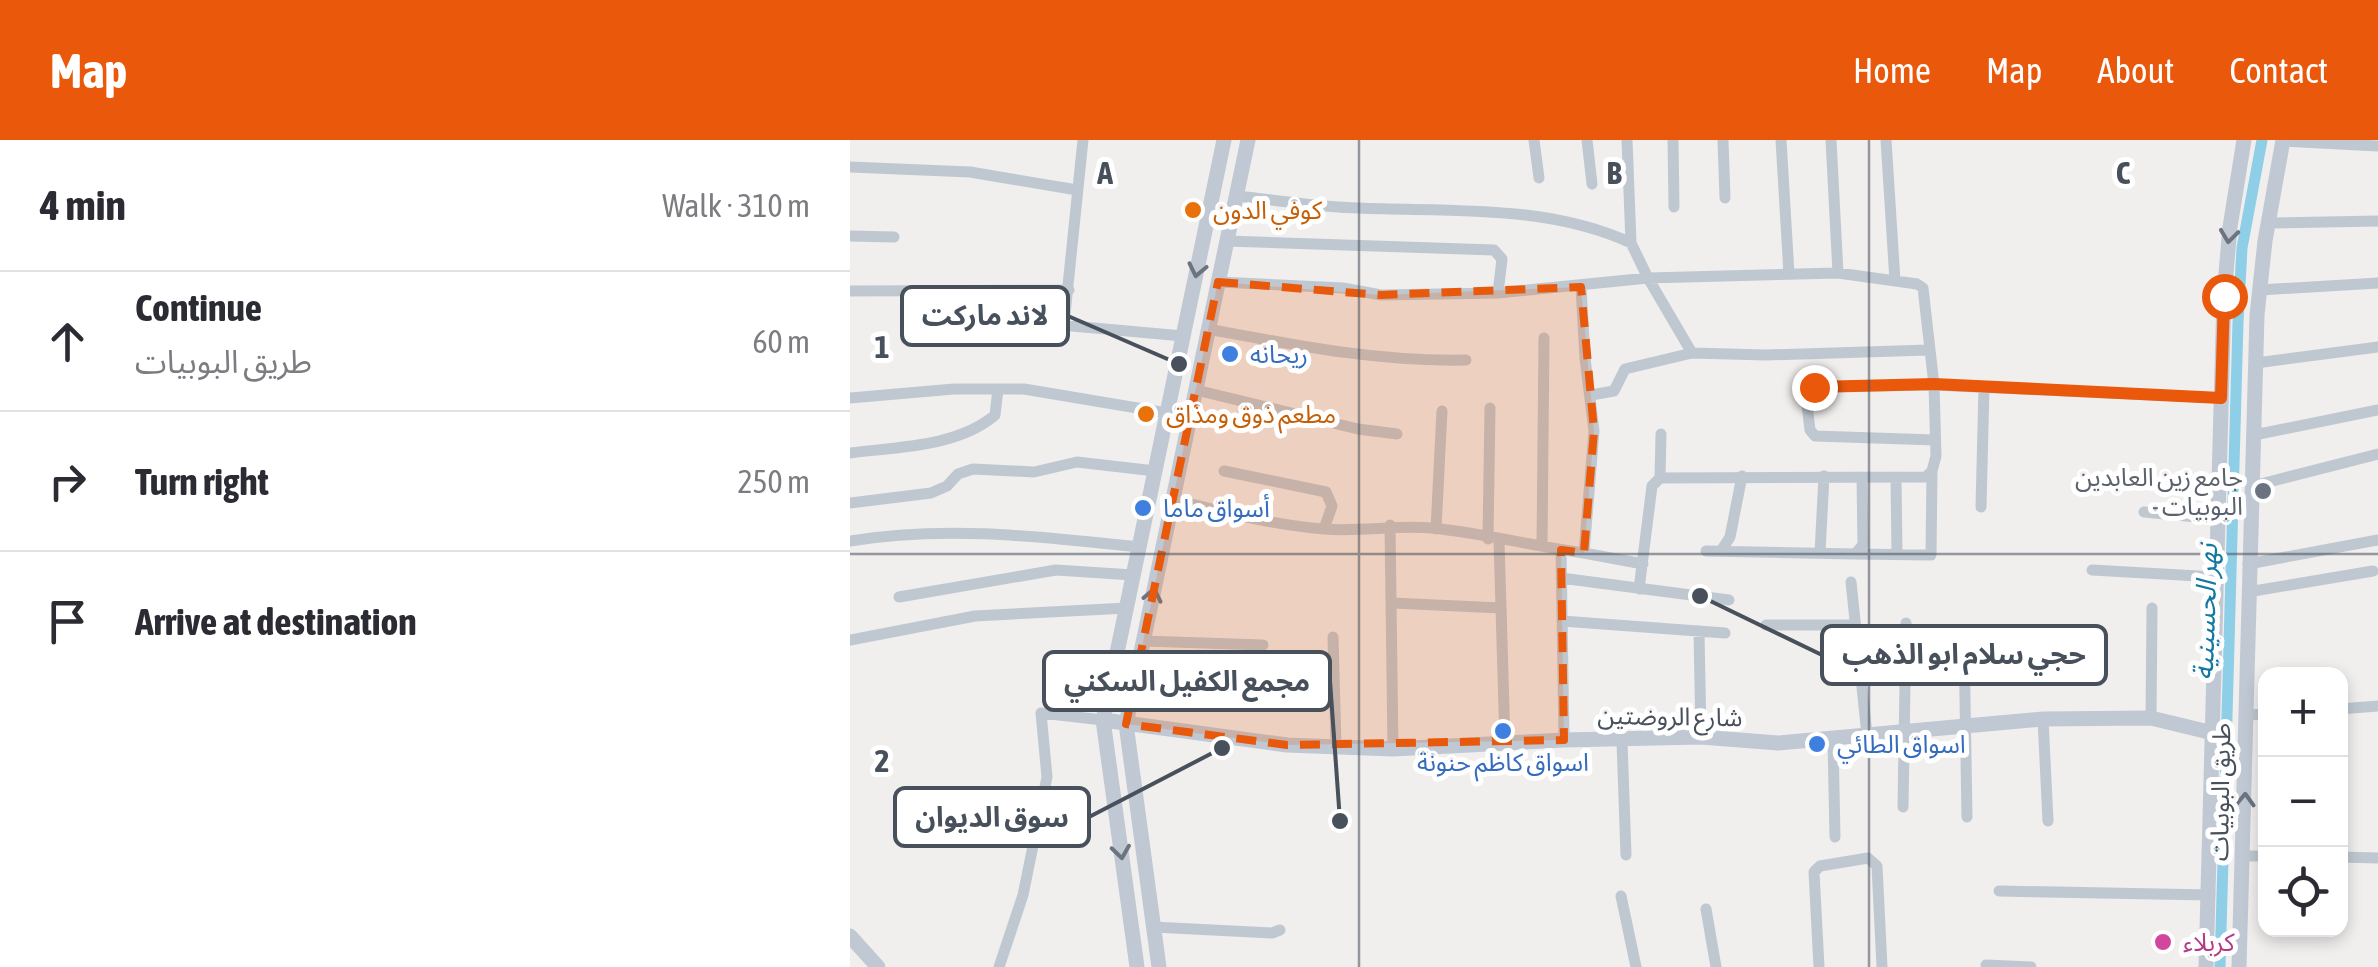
<!DOCTYPE html>
<html lang="en">
<head>
<meta charset="utf-8">
<style>
	body { margin:0; font-family:"Asap Condensed","Noto Sans Arabic",sans-serif; background:#f7f7f7; color:#2b2b33 }
	.controls { position:absolute; right:30px; bottom:30px; display:grid; overflow:hidden; border-radius:20px; box-shadow:0 5px 15px #0003 }
	.controls button { width:90px; height:90px; display:grid; place-items:center; padding:0; border:0; border-bottom:2px solid #e1e1e2; background:#fff; color:#2b2b33; font:50px sans-serif }
	.stop { position:absolute; width:30px; height:30px; margin:-22px; border:8px solid #ea580c; border-radius:50%; background:#fff }
	.stop.end { background:#ea580c; border-color:#fff; box-shadow:0 2px 10px #0008 }
	.list { margin:0; padding:0; list-style:none }
	h2 { display:flex; justify-content:space-between; align-items:center; height:130px; margin:0; padding:0 40px; font-size:42px }
	h2 small { font-size:32px; font-weight:400; color:#7c7c81 }
	.list li { display:grid; grid-template-columns:65px 1fr auto; gap:30px; align-items:center; box-sizing:border-box; height:140px; padding:0 40px; border-top:2px solid #e1e1e2 }
	.list b { display:block; font-size:38px; white-space:nowrap }
	.list p { margin:0; font-size:32px; white-space:nowrap; color:#7c7c81 }
	.list em { font-size:32px; font-style:normal; color:#7c7c81 }
	.icon { flex:none; width:55px; height:55px; fill:none; stroke:currentColor; stroke-width:2; stroke-linecap:round; stroke-linejoin:round }
	.map { position:relative; flex:none; width:1528px; height:827px; overflow:hidden }
	header { display:flex; align-items:center; gap:60px; box-sizing:border-box; height:140px; padding:0 50px; background:#ea580c; color:#fff }
	header strong { font-size:48px }
	nav { display:flex; gap:55px; margin-inline-start:auto; font-size:35px }
	main { display:flex }
	aside { flex:1; background:#fff }
	.map>svg:first-child { display:block }
	.lines { fill:none; stroke-linecap:round; stroke-linejoin:round }
	.canal { stroke:#8ecee7; stroke-width:11 }
	.street { stroke:#bfc8d0; stroke-width:11 }
	.secondary { stroke:#c0c8d4; stroke-width:15 }
	.oneway { stroke:#6b747f }
	.route { stroke:#ea580c; stroke-width:12 }
	.marked { fill:#e8590c; fill-opacity:0.2; stroke:#e8590c; stroke-width:8; stroke-dasharray:20 12; stroke-linejoin:round }
	.grid { fill:none; stroke:#47505b; stroke-width:2.5; stroke-opacity:0.55 }
	.food-dot { fill:#e8710a; stroke:#fff; stroke-width:4 }
	.shop-dot { fill:#3f7fe0; stroke:#fff; stroke-width:4 }
	.worship-dot { fill:#6b7280; stroke:#fff; stroke-width:4 }
	.hotel-dot { fill:#d1479c; stroke:#fff; stroke-width:4 }
	.labels { text-anchor:middle; stroke-width:10; stroke-linejoin:round; paint-order:stroke }
	.food-label { font-size:25px; fill:#c56008; stroke:#fff; text-anchor:start }
	.shop-label { font-size:25px; fill:#366cbe; stroke:#fff; text-anchor:start }
	.worship-label { font-size:25px; fill:#5b616d; stroke:#fff; text-anchor:end }
	.street-label { font-size:25px; fill:#47505b; stroke:#fff }
	.hotel-label { font-size:25px; fill:#b23c85; stroke:#fff; text-anchor:start }
	.water-label { font-size:28px; font-style:italic; fill:#1479a1; stroke:#fff }
	.grid-label { font-size:32px; text-anchor:middle; font-weight:bold; fill:#47505b; stroke:#fff; stroke-width:10; stroke-linejoin:round; paint-order:stroke }
	.leader { fill:none; stroke:#47505b; stroke-width:4 }
	.callout-dot { fill:#47505b; stroke:#fff; stroke-width:4 }
	.callout { fill:#fff; stroke:#47505b; stroke-width:4 }
	.callout-label { font-size:28px; text-anchor:middle; font-weight:bold; fill:#47505b }
</style>
</head>
<body>
<header>
<strong>Map</strong>
<nav><a>Home</a><a>Map</a><a>About</a><a>Contact</a></nav>
</header>
<main>
<aside>
<h2>4 min<small>Walk · 310 m</small></h2>
<ul class="list">
<li><svg class="icon" aria-label="ahead" viewBox="0 0 24 24"><path d="M12 20V5M6 11l6-6 6 6"/></svg><div><b>Continue</b><p>طريق البوبيات</p></div><em>60 m</em></li>
<li><svg class="icon" aria-label="right" viewBox="0 0 24 24"><path d="M7 20v-9h11M14 6l5 5-5 5"/></svg><div><b>Turn right</b></div><em>250 m</em></li>
<li><svg class="icon" aria-label="arrive" viewBox="0 0 24 24"><path d="M6 21V4h12l-3 4 3 4H6"/></svg><div><b>Arrive at destination</b></div></li>
</ul>
</aside>
<div class="map">
<svg width="1528" height="827" viewBox="0 0 1528 827">
	<rect width="100%" height="100%" fill="#f1eeee"/>
	<g class="lines">
		<path class="canal" d="M1370 827 1388 182 1392 108 1412 0"/>
		<path class="street" d="M684 0 689 38
			M737 0 742 44
			M823 0 824 67
			M873 0 875 58
			M931 0 939 134
			M981 0 988 133
			M1036 0 1045 141
			M1433 1 1528 6
			M0 27 120 32 227 50
			M386 56C427 60 468 67 509 68 599 72 697 64 781 103
			M1418 83 1528 81
			M0 96 44 97
			M377 101 644 110 652 119 648 153
			M368 142 493 148 531 155 648 153 798 138 988 133 1067 144 1073 148 1084 245 1086 316 1082 331 1076 337 810 338 802 346 789 449
			M1409 150 1528 143
			M0 151 219 150
			M155 180 333 196
			M214 184 233 0
			M358 189C444 205 528 222 616 220
			M842 213 916 215 1078 210
			M1406 223 1528 207
			M346 250 508 289 547 294
			M741 255 764 251 775 229 842 213 798 138 781 103 777 0
			M0 258 104 249H174L317 273
			M1404 295 1528 270
			M1085 300 965 296 960 290 956 257 964 247 1084 245 1371 258
			M0 313C46 307 108 307 145 275L148 249
			M374 331 476 352 482 366 474 389
			M1046 337 1047 414
			M810 338 811 294
			M1403 346 1528 314
			M323 359C372 372 423 385 474 389 510 392 545 385 582 388 632 393 683 406 734 413L744 291 735 218 731 147
			M0 363 81 353 97 346 108 334 123 329 184 332 227 322 305 331
			M1131 367 1134 247
			M1294 372 1368 379
			M540 385 543 609
			M586 389 592 271
			M638 399 640 268
			M649 400 655 603
			M0 401C97 385 192 397 289 407
			M692 406 694 198
			M711 410 714 600
			M856 411 1005 414 1013 405 1012 337
			M871 411 880 397 892 336
			M734 413 793 424
			M970 413 974 336
			M1005 414 1081 415 1082 331
			M1398 424 1528 400
			M1242 430 1366 437
			M711 438 879 460
			M1001 442 1017 595
			M1398 452 1523 431
			M49 457 206 430 283 435
			M542 463 651 468
			M712 481 875 493
			M916 485H1005
			M849 491 851 597
			M483 497 486 606
			M1114 499 1117 677
			M0 500 125 476 277 468
			M293 501 413 505
			M1490 569 1528 566
			M1397 575 1416 574
			M1301 578 1302 468
			M1193 579 1198 681
			M983 600 985 697
			M772 601 776 715
			M1053 667 1056 483
			M1394 716H1416
			M1490 717 1528 718
			M1149 751 1360 755
			M771 756 786 827
			M856 769 866 827
			M303 787 422 793 430 790
			M1136 825 1181 827
			M149 827 173 755 197 637 191 573 253 580
			M969 827 964 732 970 726 1018 718 1027 726 1032 827"/>
		<path class="secondary" d="M253 580 437 605 543 609 714 600 851 597 928 603 1193 579 1301 578 1363 593
			M0 796 28 827
			M287 827 253 580 374 0
			M309 827 276 584 398 0
			M1356 827 1374 156 1380 87 1394 0
			M1389 827 1407 175 1415 101 1433 0"/>
	</g>
	<defs><path id="oneway-chevron" d="M-2-3.5L2.5 0L-2 3.5" fill="none" stroke-width="1.6" stroke-linecap="round" stroke-linejoin="round" transform="scale(2.5)"/></defs>
	<g class="oneway">
		<use href="#oneway-chevron" transform="translate(1379 96) rotate(97)"/>
		<use href="#oneway-chevron" transform="translate(347 130) rotate(102)"/>
		<use href="#oneway-chevron" transform="translate(303 455) rotate(-78)"/>
		<use href="#oneway-chevron" transform="translate(1395 660) rotate(-88)"/>
		<use href="#oneway-chevron" transform="translate(271 712) rotate(82)"/>
	</g>
	<g class="lines">
		<path class="route" d="M964 247 1084 244 1371 258 1374 156"/>
	</g>
	<path class="marked" d="M368 142 531 155 731 147 744 291 734 413 711 410 714 600 437 605 276 584Z"/>
	<path class="grid" d="M509 0V827M1019 0V827M0 414H1528"/>
	<g class="food-dot">
		<circle cx="343" cy="70" r="10"/>
		<circle cx="296" cy="274" r="10"/>
	</g>
	<g class="shop-dot">
		<circle cx="380" cy="214" r="10"/>
		<circle cx="293" cy="368" r="10"/>
		<circle cx="653" cy="591" r="10"/>
		<circle cx="967" cy="604" r="10"/>
	</g>
	<circle class="worship-dot" cx="1413" cy="351" r="10"/>
	<circle class="hotel-dot" cx="1313" cy="802" r="10"/>
	<g class="labels">
		<g class="food-label">
			<text x="363" y="79">كوفي الدون</text>
			<text x="316" y="283">مطعم ذوق ومذاق</text>
		</g>
		<g class="shop-label">
			<text x="400" y="223">ريحانه</text>
			<text x="313" y="377">أسواق ماما</text>
			<text x="987" y="613">اسواق الطائي</text>
			<text x="653" y="631" text-anchor="middle">اسواق كاظم حنونة</text>
		</g>
		<g class="worship-label">
			<text x="1393" y="346">جامع زين العابدين<tspan x="1393" dy="29">- البوبيات</tspan></text>
		</g>
		<g class="street-label">
			<text transform="translate(820 576) rotate(1)" y="9">شارع الروضتين</text>
			<text transform="translate(1370 652) rotate(-89)" y="9">طريق البوبيات</text>
		</g>
		<g class="hotel-label">
			<text x="1333" y="811">كربلاء</text>
		</g>
		<g class="water-label">
			<text transform="translate(1355 472) rotate(-88)" y="10">نهر الحسينية</text>
		</g>
	</g>
	<g class="grid-label">
		<text x="255" y="44">A</text>
		<text x="764" y="44">B</text>
		<text x="1273" y="44">C</text>
		<text x="32" y="218">1</text>
		<text x="32" y="632">2</text>
	</g>
	<path class="leader" d="M329 224L218 176M850 456L972 515M490 681L480 541M372 608L239 677"/>
	<g class="callout-dot">
		<circle cx="329" cy="224" r="10"/>
		<circle cx="850" cy="456" r="10"/>
		<circle cx="490" cy="681" r="10"/>
		<circle cx="372" cy="608" r="10"/>
	</g>
	<g class="callout">
		<rect x="52" y="147" width="166" height="58" rx="10"/>
		<rect x="972" y="486" width="284" height="58" rx="10"/>
		<rect x="194" y="512" width="286" height="58" rx="10"/>
		<rect x="45" y="648" width="194" height="58" rx="10"/>
	</g>
	<g class="callout-label">
		<text x="135" y="185">لاند ماركت</text>
		<text x="1114" y="524">حجي سلام ابو الذهب</text>
		<text x="337" y="551">مجمع الكفيل السكني</text>
		<text x="142" y="687">سوق الديوان</text>
	</g>
</svg>
<div class="controls">
<button>+</button>
<button>−</button>
<button><svg class="icon" aria-label="locate" viewBox="0 0 24 24"><circle cx="12" cy="12" r="6"/><path d="M12 2v4M12 18v4M2 12h4M18 12h4"/></svg></button>
</div>
<div class="stop" style="left:1374px;top:156px"></div>
<div class="stop end" style="left:964px;top:247px"></div>
</div>
</main>
</body>
</html>
